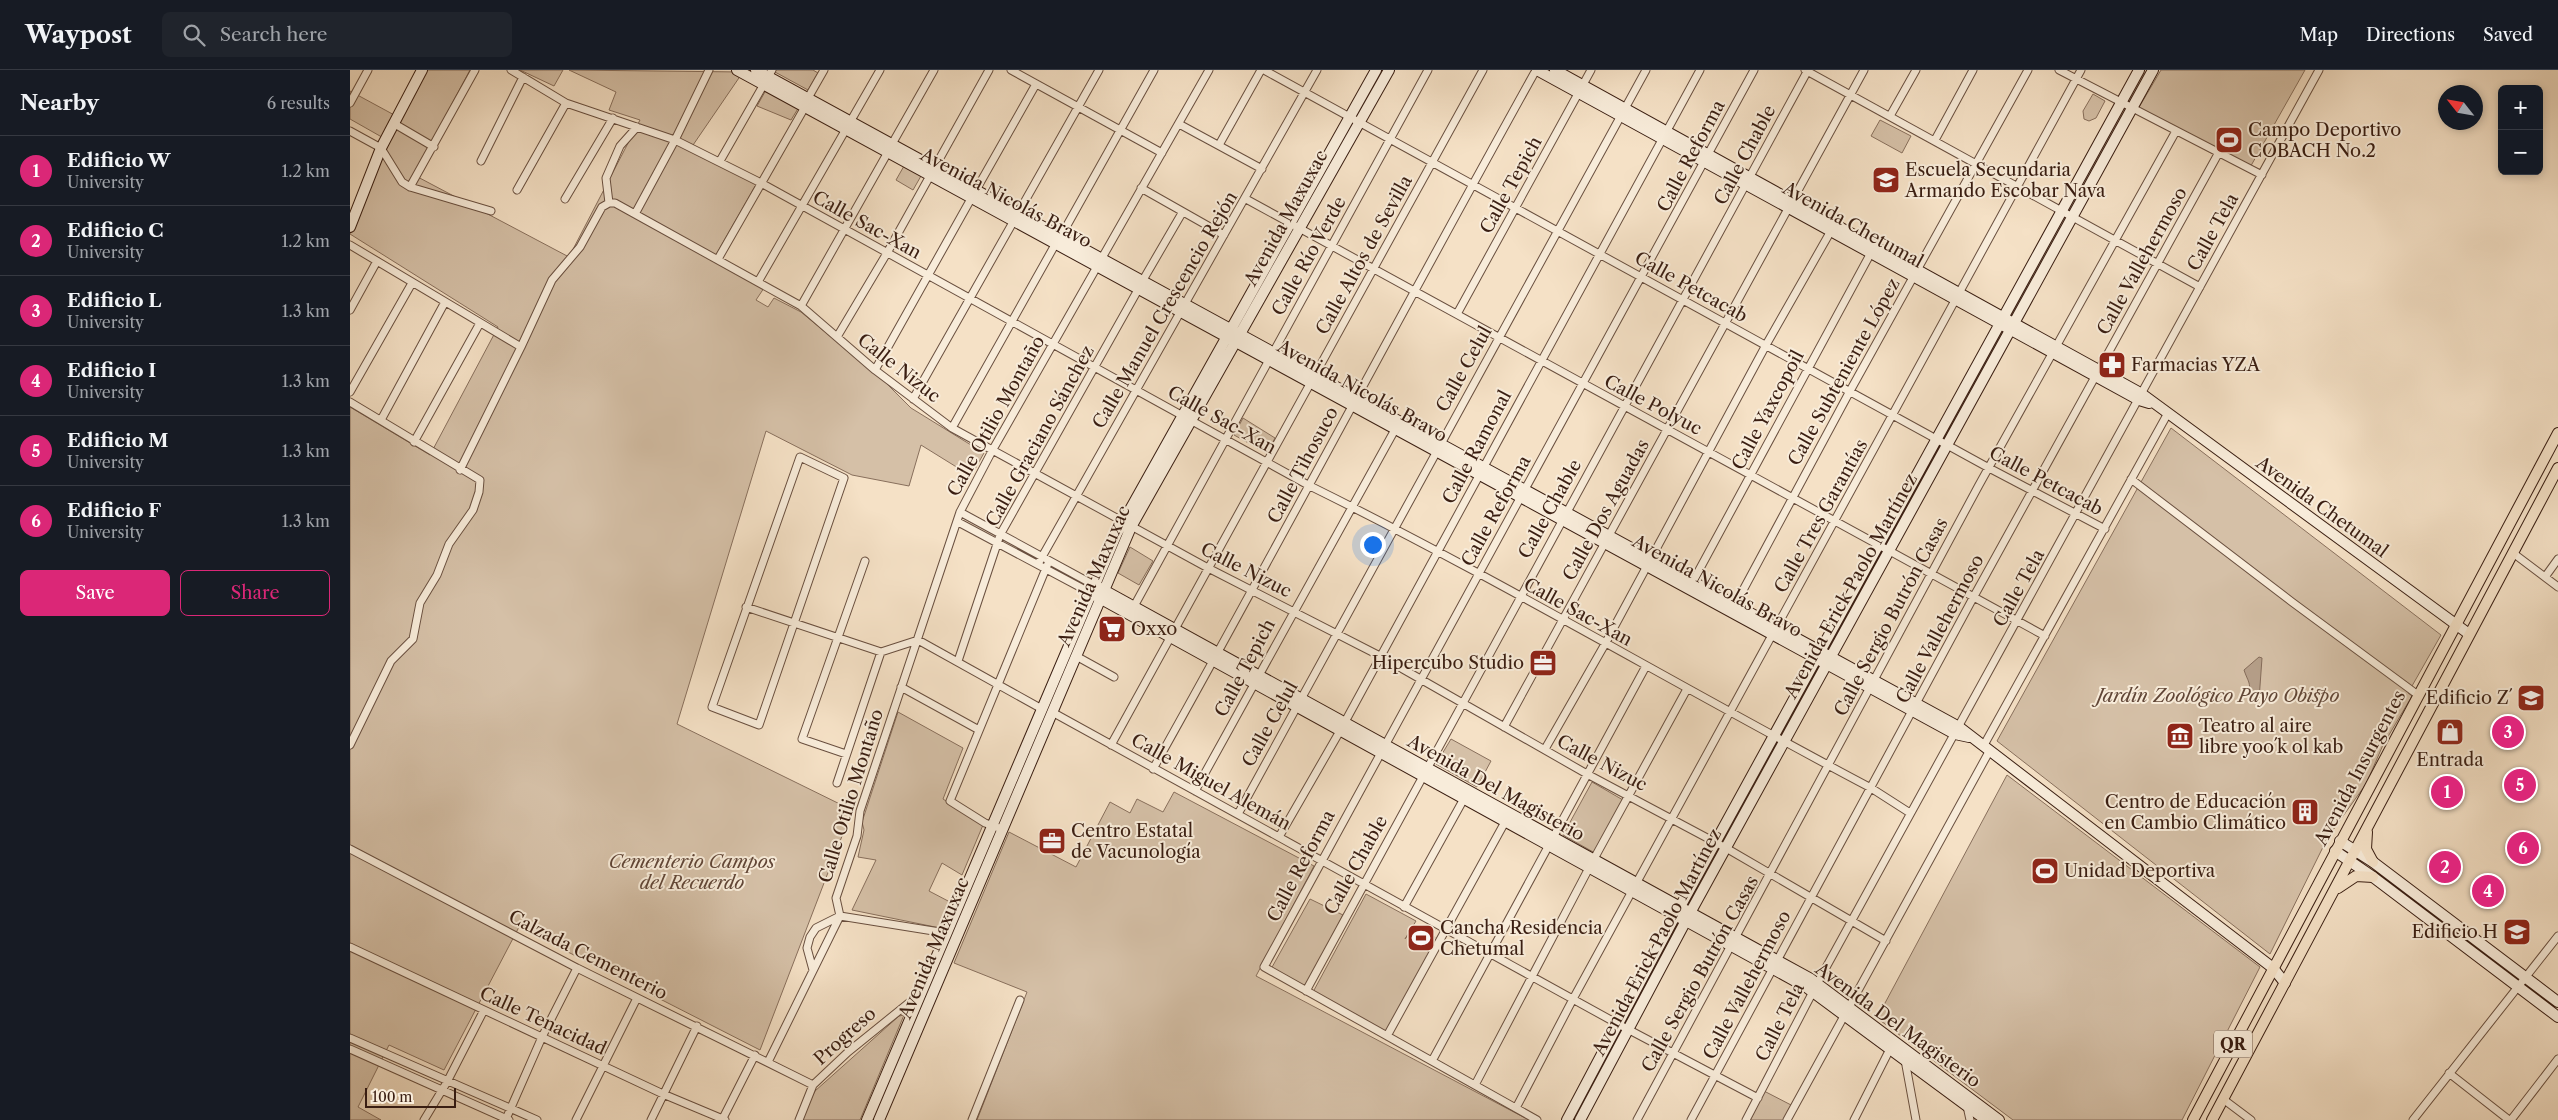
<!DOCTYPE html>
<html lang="en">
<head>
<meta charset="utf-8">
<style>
	body { margin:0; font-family:"Libre Caslon Text",serif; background:#20242c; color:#f1f3f6 }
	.controls { position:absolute; right:15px; top:15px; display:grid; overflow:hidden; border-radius:8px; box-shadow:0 2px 8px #0003 }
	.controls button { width:45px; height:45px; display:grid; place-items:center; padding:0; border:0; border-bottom:1px solid #363941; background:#171b24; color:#f1f3f6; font:25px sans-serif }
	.compass { position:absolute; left:2088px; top:15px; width:45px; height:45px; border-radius:50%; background:#171b24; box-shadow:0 2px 8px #0003; rotate:301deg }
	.scale { position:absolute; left:15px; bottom:12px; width:91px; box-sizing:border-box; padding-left:5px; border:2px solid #3a1e12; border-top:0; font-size:14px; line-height:18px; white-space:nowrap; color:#3a1e12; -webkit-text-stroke:4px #f8ecda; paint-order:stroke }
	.you { position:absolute; left:1022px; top:474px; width:18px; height:18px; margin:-12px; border:4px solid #fff; border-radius:50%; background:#1a73e8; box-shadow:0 0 0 8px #1a73e833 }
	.badge { display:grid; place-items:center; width:32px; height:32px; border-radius:50%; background:#db2777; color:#fff; font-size:16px; font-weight:700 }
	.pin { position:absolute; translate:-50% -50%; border:2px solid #fff; box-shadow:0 1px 5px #0006 }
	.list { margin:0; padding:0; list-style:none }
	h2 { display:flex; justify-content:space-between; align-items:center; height:65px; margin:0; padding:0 20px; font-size:21px }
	h2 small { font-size:16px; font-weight:400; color:#9ea1a6 }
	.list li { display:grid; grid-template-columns:32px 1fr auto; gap:15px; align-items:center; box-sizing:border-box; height:70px; padding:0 20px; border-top:1px solid #363941 }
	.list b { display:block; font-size:19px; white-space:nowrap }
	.list p { margin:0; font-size:16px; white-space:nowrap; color:#9ea1a6 }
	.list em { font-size:16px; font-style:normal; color:#9ea1a6 }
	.actions { display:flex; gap:10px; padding:15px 20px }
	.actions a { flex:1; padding:11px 0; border:1px solid #db2777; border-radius:8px; text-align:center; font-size:18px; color:#db2777 }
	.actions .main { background:#db2777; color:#fff }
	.icon { flex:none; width:28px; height:28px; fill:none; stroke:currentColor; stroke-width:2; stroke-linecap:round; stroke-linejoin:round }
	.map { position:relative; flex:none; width:2208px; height:1050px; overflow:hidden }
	header { display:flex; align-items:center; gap:30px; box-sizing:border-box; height:70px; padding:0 25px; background:#171b24; border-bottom:1px solid #363941 }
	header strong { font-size:24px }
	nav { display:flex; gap:28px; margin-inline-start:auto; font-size:18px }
	.search { width:350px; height:45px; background:#20242c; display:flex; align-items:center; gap:12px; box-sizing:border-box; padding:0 18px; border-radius:8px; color:#9ea1a6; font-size:19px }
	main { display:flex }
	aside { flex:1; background:#171b24 }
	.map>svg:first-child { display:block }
	.green { fill:#d5c0a7; stroke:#886f5c }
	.water { fill:#b59f89; stroke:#846b59 }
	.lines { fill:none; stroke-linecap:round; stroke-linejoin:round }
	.street-casing { stroke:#694f3f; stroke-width:9 }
	.secondary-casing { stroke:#3a1e12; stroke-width:12 }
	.primary-casing { stroke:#3a1e12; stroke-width:12 }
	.street { stroke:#f8ecda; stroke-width:7 }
	.secondary { stroke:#f8ecda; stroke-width:10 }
	.primary { stroke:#f5e1c6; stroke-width:10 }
	.labels { text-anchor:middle; stroke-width:4; stroke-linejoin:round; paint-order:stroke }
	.shield { fill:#f8ecda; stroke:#735c4e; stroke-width:1 }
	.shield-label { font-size:16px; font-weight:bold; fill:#3a1e12 }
	.poi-label { font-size:18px; fill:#3a1e12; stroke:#f8ecda; text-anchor:start }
	.street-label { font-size:18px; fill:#3a1e12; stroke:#f8ecda }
	.park-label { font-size:18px; font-style:italic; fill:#614637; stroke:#f8ecda }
</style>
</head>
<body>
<header>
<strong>Waypost</strong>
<div class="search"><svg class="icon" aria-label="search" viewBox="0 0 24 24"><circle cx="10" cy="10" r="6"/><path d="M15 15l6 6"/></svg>Search here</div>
<nav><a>Map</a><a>Directions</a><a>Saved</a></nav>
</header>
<main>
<aside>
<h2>Nearby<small>6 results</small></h2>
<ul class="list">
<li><span class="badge">1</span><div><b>Edificio W</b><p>University</p></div><em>1.2 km</em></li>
<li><span class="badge">2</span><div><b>Edificio C</b><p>University</p></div><em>1.2 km</em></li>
<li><span class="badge">3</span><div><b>Edificio L</b><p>University</p></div><em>1.3 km</em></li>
<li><span class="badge">4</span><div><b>Edificio I</b><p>University</p></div><em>1.3 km</em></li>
<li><span class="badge">5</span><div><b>Edificio M</b><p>University</p></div><em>1.3 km</em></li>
<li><span class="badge">6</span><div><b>Edificio F</b><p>University</p></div><em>1.3 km</em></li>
</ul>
<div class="actions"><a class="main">Save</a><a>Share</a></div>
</aside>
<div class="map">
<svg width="2208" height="1050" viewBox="0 0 2208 1050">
	<rect width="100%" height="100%" fill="#f5e1c6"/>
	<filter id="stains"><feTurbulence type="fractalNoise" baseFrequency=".004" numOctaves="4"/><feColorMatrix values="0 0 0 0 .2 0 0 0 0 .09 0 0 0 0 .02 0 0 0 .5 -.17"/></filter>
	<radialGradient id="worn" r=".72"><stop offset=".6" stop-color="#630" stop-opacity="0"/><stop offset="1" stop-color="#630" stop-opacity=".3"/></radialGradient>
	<path class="green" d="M75 0H120L64 105 219 187 290 50 259 40 266 22 219 0 393 2 341 78 407 113 363 190 414 218 406 230 418 237 424 228 451 242 531 308 561 338 634 383 621 406 571 375 559 416 502 405 416 361 327 654 502 740 410 980 169 857 94 1000 39 975 8 1037 31 1050H0V337L80 385 148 257 0 164 37 70 0 49V21L48 47Z
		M170 0H213L204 16Z
		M426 0H463L468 3 458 20 425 2Z
		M1811 0H1955L1898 101 1788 39Z
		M416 20 449 37 441 50 407 36Z
		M1743 24 1755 31 1746 48 1739 51 1734 49 1733 41Z
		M1530 50 1561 66 1552 83 1521 66Z
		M554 96 571 106 563 120 546 110Z
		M893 348 925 368 917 383 884 365Z
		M1821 358 2091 565 2058 623 2062 626 2033 675 2016 714 1978 767 1920 884 1647 671Z
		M780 477 803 491 789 515 768 503Z
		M548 642 613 678 593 729 633 755 612 805 592 793 579 821 600 832 590 858 502 840 526 790 508 787 514 760 512 752Z
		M1101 669 1141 691 1127 717 1086 694Z
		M1657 705 1910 897 1832 1050H1663L1527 948Z
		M1242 712 1273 730 1245 783 1213 765Z
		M824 722 964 796 906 906 1179 1050H627L677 922 604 893 659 762 726 797 760 732 780 743 787 729 813 742Z
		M1016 824 1066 851 1055 869 1064 856 1085 867 1077 881 1081 883 1036 964 963 922Z
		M960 829 993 845 955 918 921 899Z
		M554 945 510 1050H450L465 1021 549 946Z
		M1414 1021 1443 1036 1435 1050H1399Z"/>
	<path class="water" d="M1909 587 1912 588 1909 630 1902 631 1899 624C1901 612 1898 612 1894 600Z"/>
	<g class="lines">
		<defs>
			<path id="street" d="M161 0 216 33 325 70 411 113 958 415C1149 509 1333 619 1521 718L1560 743
				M661 0 812 83
				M914 0 1639 398 1755 459
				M1455 0 1850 217
				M1709 0 1912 105
				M458 28 474 0
				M0 33 18 0
				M1540 46 1566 0
				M43 53 84 77
				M829 54 912 99
				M0 61 31 78 52 112 60 117 141 141
				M1585 70 1623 0
				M542 74 584 0
				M869 75 911 0
				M131 91 173 7
				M370 91 422 0
				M60 117 125 0
				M791 118 874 165
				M167 120 216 33
				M626 120 686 14
				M215 129 263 48
				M896 129 1695 566
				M259 133H265L451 236 525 300 602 358 858 498 1030 586 1237 704 1376 778 1536 871
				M259 133 256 108 270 76 287 57
				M285 144 325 70 359 0
				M711 166 804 0
				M0 175 171 277
				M368 189 455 37
				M793 210 832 143
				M408 212 530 0
				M451 236 538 82
				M0 240 27 191
				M1107 244 1241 0
				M487 267 537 183 639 0
				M525 300 622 127
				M0 322 62 213
				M563 329 749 0
				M0 332 130 410 129 422 123 440 99 474 87 505 70 533 63 569 41 591 0 675
				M31 350 95 232
				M602 358 706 173
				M64 372 130 253
				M450 387 494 408 409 655 362 637Z
				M110 400 171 277 202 210 230 177 252 137 259 133
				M1781 409 1942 532 2068 625
				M610 442 744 515
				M608 452 741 523
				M2163 483 2208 517
				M688 494 967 0
				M2195 507 2208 489
				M1341 515 1523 179
				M396 537 531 582 568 570 692 639
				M1384 537 1500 321 1678 0
				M782 540 1078 0
				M726 586 764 607
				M608 591 650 465 789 218
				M551 617 629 660
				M702 642 1268 954 1408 1028
				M1154 657 1514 0
				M761 675 1133 0
				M1634 675 1818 343
				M1195 679 1255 574 1416 275 1482 159
				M496 684 452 669 515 491
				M803 699C933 467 1057 232 1186 0
				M487 713 531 582
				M845 721 1047 356
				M888 744 1296 0
				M652 759 635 753 600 731 699 491
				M929 767 990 661 1350 0
				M0 779 227 898 463 1015
				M1054 837 1116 725
				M490 846 486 828 507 766 510 741 610 442 642 381 859 0
				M0 877 313 1024 375 1050
				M463 900 457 878 460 867 466 858 490 846 596 863
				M956 921 1458 0
				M1037 966 1155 752
				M0 968 187 1050
				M0 979 159 1050
				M1555 990 1566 1050
				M1082 991 1296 596
				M418 992 490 846
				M2099 1003 2159 1050
				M1125 1015 1239 798 1337 619
				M1873 1029 1901 1050
				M1617 1036 1620 1050
				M1166 1038 1223 929 1731 0
				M156 1049 192 967 227 898
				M74 1050 97 1012 134 940
				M226 1050 287 928
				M301 1050 347 956
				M372 1050 405 985
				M449 1050 463 1015 498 982 571 923
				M622 1050 670 930
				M1187 1050 914 897 1404 0
				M1287 1050 1629 415 1826 61
				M1341 1050 1623 528 1868 84
				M1396 1050 1468 912 1969 0
				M1437 1050 1640 680
				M1504 1050 1541 977
				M2063 1050 2208 866
				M2161 1050 2208 989"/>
			<path id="secondary" d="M387 0 1605 664 1619 667
				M406 0 1609 657 1923 898 1935 913
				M1187 0 1789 330 1799 333
				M1205 0 1792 324 2119 564
				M0 157 31 78 72 0
				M748 517 1461 909 1649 1050
				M746 526 1456 917 1636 1050
				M1990 771 2023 792 2208 932
				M1985 781 2023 807 2208 947
				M517 1050 767 463 1026 0
				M529 1050 781 457 1039 0
				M1217 1050 1325 846 1789 0
				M1230 1050 1340 843 1803 0"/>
			<path id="primary" d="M2017 762 2016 779 2023 792
				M1988 818 2006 806 2023 807
				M1843 1050 2208 363
				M1862 1050 2208 398"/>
		</defs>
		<use href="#street" class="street-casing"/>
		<use href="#secondary" class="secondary-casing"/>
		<use href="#primary" class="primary-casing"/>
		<use href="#street" class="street"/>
		<use href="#secondary" class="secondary"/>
		<use href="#primary" class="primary"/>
	</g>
	<defs>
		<symbol id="stadium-square" viewBox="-11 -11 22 22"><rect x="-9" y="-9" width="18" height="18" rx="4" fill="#8f2418" stroke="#f8ecda"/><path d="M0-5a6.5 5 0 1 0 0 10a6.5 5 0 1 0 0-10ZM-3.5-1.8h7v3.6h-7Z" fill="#fff"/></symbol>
		<symbol id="school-square" viewBox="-11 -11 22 22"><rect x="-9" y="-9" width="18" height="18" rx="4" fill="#8f2418" stroke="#f8ecda"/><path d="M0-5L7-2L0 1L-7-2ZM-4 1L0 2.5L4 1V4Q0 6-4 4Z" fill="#fff"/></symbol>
		<symbol id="pharmacy-square" viewBox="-11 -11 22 22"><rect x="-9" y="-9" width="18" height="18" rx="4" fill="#8f2418" stroke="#f8ecda"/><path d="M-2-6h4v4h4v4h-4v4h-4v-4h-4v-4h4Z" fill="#fff"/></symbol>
		<symbol id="supermarket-square" viewBox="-11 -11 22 22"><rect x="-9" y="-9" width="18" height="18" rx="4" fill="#8f2418" stroke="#f8ecda"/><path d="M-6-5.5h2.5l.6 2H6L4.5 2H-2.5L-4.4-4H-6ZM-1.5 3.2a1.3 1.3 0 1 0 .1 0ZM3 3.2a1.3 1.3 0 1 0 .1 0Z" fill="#fff"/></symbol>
		<symbol id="office-square" viewBox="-11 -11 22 22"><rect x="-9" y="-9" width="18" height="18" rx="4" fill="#8f2418" stroke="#f8ecda"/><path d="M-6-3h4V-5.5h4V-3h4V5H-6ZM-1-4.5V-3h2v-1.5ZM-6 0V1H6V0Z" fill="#fff"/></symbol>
		<symbol id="university-square" viewBox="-11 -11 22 22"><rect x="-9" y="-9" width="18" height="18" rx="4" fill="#8f2418" stroke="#f8ecda"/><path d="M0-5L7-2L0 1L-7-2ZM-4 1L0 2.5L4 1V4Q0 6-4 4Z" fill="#fff"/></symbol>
		<symbol id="shop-square" viewBox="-11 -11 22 22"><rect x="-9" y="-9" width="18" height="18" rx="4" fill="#8f2418" stroke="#f8ecda"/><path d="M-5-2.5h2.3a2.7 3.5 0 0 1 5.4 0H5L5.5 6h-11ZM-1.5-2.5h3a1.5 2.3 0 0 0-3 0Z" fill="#fff"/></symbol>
		<symbol id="museum-square" viewBox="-11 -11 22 22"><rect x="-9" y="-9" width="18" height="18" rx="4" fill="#8f2418" stroke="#f8ecda"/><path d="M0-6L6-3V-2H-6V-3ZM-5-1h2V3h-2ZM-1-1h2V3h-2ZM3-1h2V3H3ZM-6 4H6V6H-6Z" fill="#fff"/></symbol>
		<symbol id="building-square" viewBox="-11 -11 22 22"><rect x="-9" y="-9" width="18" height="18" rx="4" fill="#8f2418" stroke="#f8ecda"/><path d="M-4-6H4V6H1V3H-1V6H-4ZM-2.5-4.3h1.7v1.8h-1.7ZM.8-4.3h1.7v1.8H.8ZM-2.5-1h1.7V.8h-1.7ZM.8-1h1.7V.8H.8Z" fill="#fff"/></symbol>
	</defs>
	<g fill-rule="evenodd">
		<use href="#stadium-square" x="1863" y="54" width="32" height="32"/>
		<use href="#school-square" x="1520" y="94" width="32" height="32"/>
		<use href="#pharmacy-square" x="1746" y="279" width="32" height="32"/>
		<use href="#supermarket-square" x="746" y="543" width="32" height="32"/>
		<use href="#office-square" x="1177" y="577" width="32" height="32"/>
		<use href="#university-square" x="2165" y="612" width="32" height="32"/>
		<use href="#shop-square" x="2084" y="646" width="32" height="32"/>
		<use href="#museum-square" x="1814" y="650" width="32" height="32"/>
		<use href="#building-square" x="1939" y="726" width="32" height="32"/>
		<use href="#office-square" x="686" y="755" width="32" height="32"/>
		<use href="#stadium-square" x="1679" y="785" width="32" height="32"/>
		<use href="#university-square" x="2151" y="846" width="32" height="32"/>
		<use href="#stadium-square" x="1055" y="852" width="32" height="32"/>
	</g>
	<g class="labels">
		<rect class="shield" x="1864" y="960.5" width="38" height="27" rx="4"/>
		<g class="shield-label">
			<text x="1883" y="980">QR</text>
		</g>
		<g class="poi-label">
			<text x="1898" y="66">Campo Deportivo<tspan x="1898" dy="21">COBACH No.2</tspan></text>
			<text x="1555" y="106">Escuela Secundaria<tspan x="1555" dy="21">Armando Escobar Nava</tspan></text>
			<text x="1781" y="301">Farmacias YZA</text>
			<text x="781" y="565">Oxxo</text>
			<text x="1174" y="599" text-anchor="end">Hipercubo Studio</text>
			<text x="2162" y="634" text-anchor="end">Edificio Z´</text>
			<text x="1849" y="662">Teatro al aire<tspan x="1849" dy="21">libre yoo´k ol kab</tspan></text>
			<text x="2100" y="696" text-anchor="middle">Entrada</text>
			<text x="1936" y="738" text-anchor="end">Centro de Educación<tspan x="1936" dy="21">en Cambio Climático</tspan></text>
			<text x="721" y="767">Centro Estatal<tspan x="721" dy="21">de Vacunología</tspan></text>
			<text x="1714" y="807">Unidad Deportiva</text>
			<text x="1090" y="864">Cancha Residencia<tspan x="1090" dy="21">Chetumal</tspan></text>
			<text x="2148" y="868" text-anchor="end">Edificio H</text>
		</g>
		<g class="street-label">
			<text transform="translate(1395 85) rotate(-62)" y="6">Calle Chable</text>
			<text transform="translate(1341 86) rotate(-62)" y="6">Calle Reforma</text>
			<text transform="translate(1161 115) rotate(-61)" y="6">Calle Tepich</text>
			<text transform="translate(656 128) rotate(28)" y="6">Avenida Nicolás Bravo</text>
			<text transform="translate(936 148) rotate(-61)" y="6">Avenida Maxuxac</text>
			<text transform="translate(517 155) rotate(29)" y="6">Calle Sac-Xan</text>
			<text transform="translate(1503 155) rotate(29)" y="6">Avenida Chetumal</text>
			<text transform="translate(1863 162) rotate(-61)" y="6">Calle Tela</text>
			<text transform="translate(1014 185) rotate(-61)" y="6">Calle Altos de Sevilla</text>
			<text transform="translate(959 186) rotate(-61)" y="6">Calle Río Verde</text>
			<text transform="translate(1792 191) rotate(-61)" y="6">Calle Vallehermoso</text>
			<text transform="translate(1341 217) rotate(29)" y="6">Calle Petcacab</text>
			<text transform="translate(815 240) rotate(-60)" y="6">Calle Manuel Crescencio Rejón</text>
			<text transform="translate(549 298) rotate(38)" y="6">Calle Nizuc</text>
			<text transform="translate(1114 299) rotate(-61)" y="6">Calle Celul</text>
			<text transform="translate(1494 302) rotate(-61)" y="6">Calle Subteniente López</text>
			<text transform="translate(1012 321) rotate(29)" y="6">Avenida Nicolás Bravo</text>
			<text transform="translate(1303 335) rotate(28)" y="6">Calle Polyuc</text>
			<text transform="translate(1418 340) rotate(-62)" y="6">Calle Yaxcopoil</text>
			<text transform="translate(646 346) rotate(-61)" y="6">Calle Otilio Montaño</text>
			<text transform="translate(872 350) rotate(29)" y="6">Calle Sac-Xan</text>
			<text transform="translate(690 366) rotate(-61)" y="6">Calle Graciano Sánchez</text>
			<text transform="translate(1127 377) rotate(-62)" y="6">Calle Ramonal</text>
			<text transform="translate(953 395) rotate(-62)" y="6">Calle Tihosuco</text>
			<text transform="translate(1696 411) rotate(28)" y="6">Calle Petcacab</text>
			<text transform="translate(1972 437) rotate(36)" y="6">Avenida Chetumal</text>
			<text transform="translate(1200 439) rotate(-61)" y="6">Calle Chable</text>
			<text transform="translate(1256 440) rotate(-61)" y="6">Calle Dos Aguadas</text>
			<text transform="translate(1146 441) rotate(-61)" y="6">Calle Reforma</text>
			<text transform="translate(1471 446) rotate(-61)" y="6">Calle Tres Garantías</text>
			<text transform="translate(896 500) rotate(27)" y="6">Calle Nizuc</text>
			<text transform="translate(744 506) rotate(-66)" y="6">Avenida Maxuxac</text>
			<text transform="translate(1367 516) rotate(29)" y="6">Avenida Nicolás Bravo</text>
			<text transform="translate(1501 516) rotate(-61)" y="6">Avenida Erick Paolo Martínez</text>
			<text transform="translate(1669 518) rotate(-61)" y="6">Calle Tela</text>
			<text transform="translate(1228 542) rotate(29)" y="6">Calle Sac-Xan</text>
			<text transform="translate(1541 547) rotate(-62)" y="6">Calle Sergio Butrón Casas</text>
			<text transform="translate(1590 559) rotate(-62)" y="6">Calle Vallehermoso</text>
			<text transform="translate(895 598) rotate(-62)" y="6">Calle Tepich</text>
			<text transform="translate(920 654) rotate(-61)" y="6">Calle Celul</text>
			<text transform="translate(1252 693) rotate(28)" y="6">Calle Nizuc</text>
			<text transform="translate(2010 698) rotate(-62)" y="6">Avenida Insurgentes</text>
			<text transform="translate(861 712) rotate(29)" y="6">Calle Miguel Alemán</text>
			<text transform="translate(1146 718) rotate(29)" y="6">Avenida Del Magisterio</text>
			<text transform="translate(501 726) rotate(-73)" y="6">Calle Otilio Montaño</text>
			<text transform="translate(1006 795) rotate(-61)" y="6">Calle Chable</text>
			<text transform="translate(951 796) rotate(-62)" y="6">Calle Reforma</text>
			<text transform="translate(1307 872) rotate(-62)" y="6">Avenida Erick Paolo Martínez</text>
			<text transform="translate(584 878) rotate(-67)" y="6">Avenida Maxuxac</text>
			<text transform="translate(238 885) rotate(27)" y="6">Calzada Cementerio</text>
			<text transform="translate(1350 904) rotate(-61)" y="6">Calle Sergio Butrón Casas</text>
			<text transform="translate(1397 915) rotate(-62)" y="6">Calle Vallehermoso</text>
			<text transform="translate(193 951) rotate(25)" y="6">Calle Tenacidad</text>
			<text transform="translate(1430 952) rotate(-63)" y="6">Calle Tela</text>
			<text transform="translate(1548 955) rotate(36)" y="6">Avenida Del Magisterio</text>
			<text transform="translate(495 966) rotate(-42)" y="6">Progreso</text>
		</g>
		<g class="park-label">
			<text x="1868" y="632">Jardín Zoológico Payo Obispo</text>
			<text x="342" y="798">Cementerio Campos<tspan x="342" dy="21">del Recuerdo</tspan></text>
		</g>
	</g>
	<rect width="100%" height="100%" filter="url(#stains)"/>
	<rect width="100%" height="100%" fill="url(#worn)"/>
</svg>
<div class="controls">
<button>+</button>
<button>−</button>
</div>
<svg class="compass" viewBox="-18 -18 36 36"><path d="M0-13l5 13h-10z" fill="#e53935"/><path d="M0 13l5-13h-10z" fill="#9ea1a6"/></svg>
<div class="scale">100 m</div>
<div class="you"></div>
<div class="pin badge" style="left:2097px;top:722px">1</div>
<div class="pin badge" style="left:2095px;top:797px">2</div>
<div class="pin badge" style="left:2158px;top:662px">3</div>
<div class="pin badge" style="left:2138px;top:821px">4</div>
<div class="pin badge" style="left:2170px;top:715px">5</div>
<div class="pin badge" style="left:2173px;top:778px">6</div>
</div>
</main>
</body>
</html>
